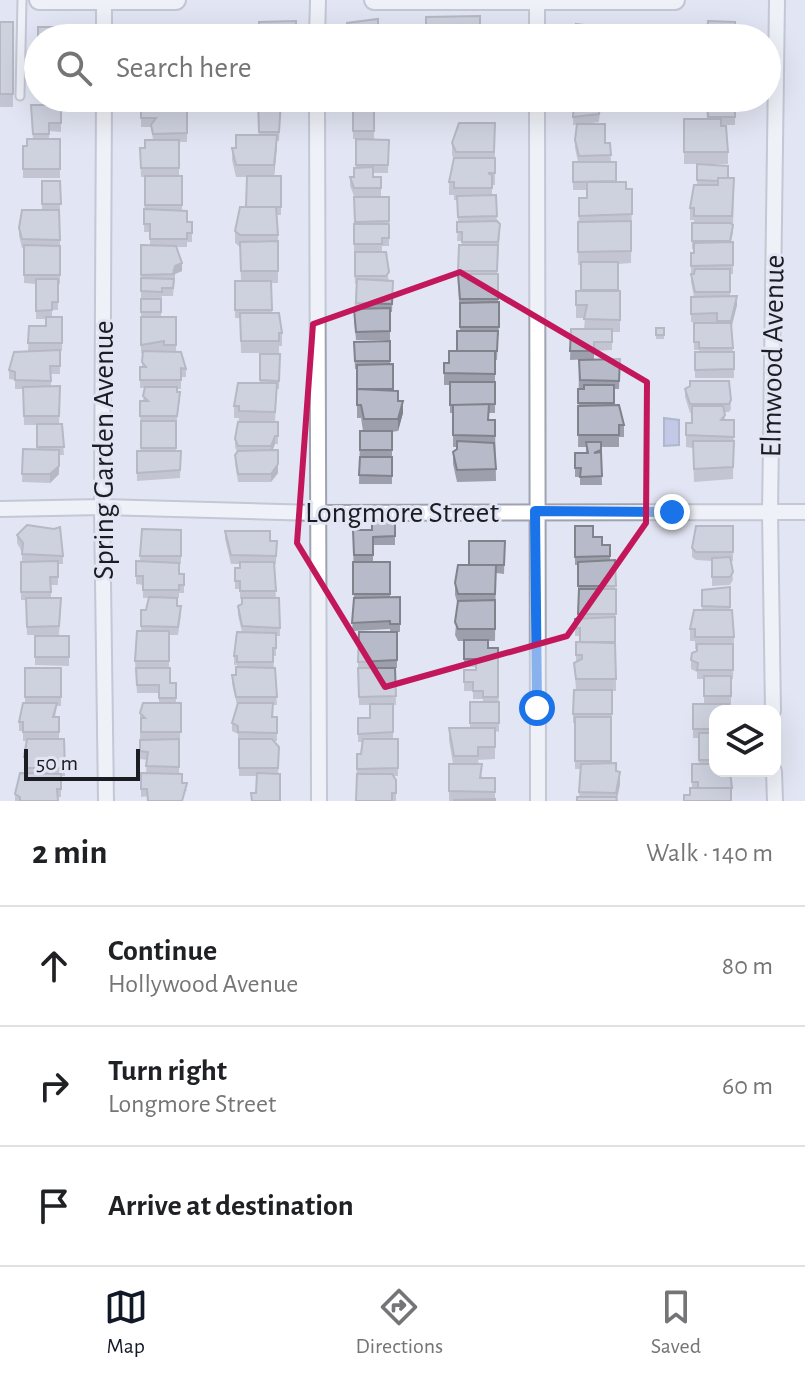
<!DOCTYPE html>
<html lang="en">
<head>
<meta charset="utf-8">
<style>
	body { margin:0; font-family:"Alegreya Sans",sans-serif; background:#f2f2f2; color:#202124 }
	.controls { position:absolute; right:24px; bottom:24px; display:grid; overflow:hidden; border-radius:16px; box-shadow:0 8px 32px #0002 }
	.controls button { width:72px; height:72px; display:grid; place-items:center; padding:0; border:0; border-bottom:2px solid #e0e0e0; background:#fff; color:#202124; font:40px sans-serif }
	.scale { position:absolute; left:24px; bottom:20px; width:116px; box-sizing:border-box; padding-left:8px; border:4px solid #1c1d22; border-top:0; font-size:22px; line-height:28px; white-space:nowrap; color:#1c1d22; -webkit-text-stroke:6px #e2e5f3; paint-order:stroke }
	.stop { position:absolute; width:24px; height:24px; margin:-18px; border:6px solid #1a73e8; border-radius:50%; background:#fff }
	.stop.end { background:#1a73e8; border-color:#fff; box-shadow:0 2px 8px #0008 }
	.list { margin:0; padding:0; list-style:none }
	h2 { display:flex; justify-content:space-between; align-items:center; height:104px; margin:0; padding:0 32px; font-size:34px }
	h2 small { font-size:26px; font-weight:400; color:#757577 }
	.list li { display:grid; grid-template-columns:52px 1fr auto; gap:24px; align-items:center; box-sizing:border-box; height:120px; padding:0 32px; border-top:2px solid #e0e0e0 }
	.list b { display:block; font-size:30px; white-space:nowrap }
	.list p { margin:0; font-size:26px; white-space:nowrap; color:#757577 }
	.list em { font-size:26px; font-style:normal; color:#757577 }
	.icon { flex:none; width:44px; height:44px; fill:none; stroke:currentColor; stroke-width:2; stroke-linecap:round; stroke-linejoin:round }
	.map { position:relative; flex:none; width:805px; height:801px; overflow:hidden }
	.search { position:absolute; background:#fff; box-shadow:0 8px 32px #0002; left:24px; right:24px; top:24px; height:88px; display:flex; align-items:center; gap:20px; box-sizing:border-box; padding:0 28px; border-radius:44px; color:#757577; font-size:30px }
	.sheet { height:464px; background:#fff }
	nav { display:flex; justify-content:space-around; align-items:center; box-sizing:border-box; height:112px; border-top:2px solid #e0e0e0; background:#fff; font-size:22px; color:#757577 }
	nav a { display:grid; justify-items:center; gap:4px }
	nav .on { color:#111827 }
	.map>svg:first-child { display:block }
	.water { fill:#9ba6d9; stroke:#757da2; stroke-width:2 }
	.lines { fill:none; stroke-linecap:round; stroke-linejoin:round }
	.service-casing { stroke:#9fa2af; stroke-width:11 }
	.minor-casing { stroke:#9fa2af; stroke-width:18 }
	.tertiary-casing { stroke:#9fa2af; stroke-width:22 }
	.service { stroke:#fff; stroke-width:7 }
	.minor { stroke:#fff; stroke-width:14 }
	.tertiary { stroke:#fff; stroke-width:18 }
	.wall { fill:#9da0ac }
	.shaded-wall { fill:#80828c }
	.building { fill:#b7bac8; stroke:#80828c; stroke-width:2 }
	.route { stroke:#1a73e8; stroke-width:10 }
	.marked { fill:none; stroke:#c2185b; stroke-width:6; stroke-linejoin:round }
	.labels { text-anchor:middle; stroke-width:6; stroke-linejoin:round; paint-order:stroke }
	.street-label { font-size:30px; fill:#1c1d22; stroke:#e2e5f3 }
</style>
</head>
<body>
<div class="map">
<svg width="805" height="801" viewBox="0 0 805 801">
	<rect width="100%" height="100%" fill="#e2e5f3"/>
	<path class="water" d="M664 418 679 420V445L664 446Z"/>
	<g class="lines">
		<defs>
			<path id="service" d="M20 96 22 0"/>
			<path id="minor" d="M104 0V38
				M537 0V38
				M317 38 318 0
				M104 98 102 507 106 801
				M317 98 319 801
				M537 98 538 801
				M0 509 102 507 316 513 805 512
				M773 711 770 513 777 0
				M774 771 775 801"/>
			<path id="tertiary" d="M39 0H176
				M374 0H675"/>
		</defs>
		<use href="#service" class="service-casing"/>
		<use href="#minor" class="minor-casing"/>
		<use href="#tertiary" class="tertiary-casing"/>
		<use href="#service" class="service"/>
		<use href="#minor" class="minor"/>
		<use href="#tertiary" class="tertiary"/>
	</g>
	<path class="wall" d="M0 22H13V107H0Z
		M574 98H601L599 122 584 124 605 143H610L611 162 616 182 626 189H632L631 263 618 264V291H620V332H612V350L594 351V359L570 360 571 329H584L585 318H576V291H581V265H578L579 198H587V190H573V162H578L575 148 577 125H573Z
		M706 98H735V125H721L728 152V164H705L728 178H734L733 233 731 242H733V274H730V296L737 305 731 329 733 352H734V378H695V352H699V350H694V323H717V322H691V297H694L691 282V253H694V249H692V223H694V220H690V208L697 185V164H684V119H707Z
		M258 101H281L279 141H277L274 176H281V215H277L278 235V283H271L272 313 282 333V346H279V353H241L240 318H235V281H241L240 247 235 243V231L246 207 247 177H236L232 160V148H236L259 135Z
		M141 103 187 104V142H179V176H182V211L187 222H192V242H187V247H177L182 271 175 274 173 296H162L161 300V317H176V352L186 369V377H181V389H177L180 400 176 424V451H181L180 478 137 481V451H141L140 401H143L145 388H140V367H142L143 353H141V245H150V232H144L145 177H141L140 148H145L153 140 151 127H141Z
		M353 104H374V139H353Z
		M31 105H61V132L49 131V139H60V178H23V146H27L33 139Z
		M495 123V185H492V195H496L497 222 500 233 497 274 499 335H498L497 360H495V413H489V420H495L496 481 457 482 453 464V452L457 449V447H453V413H450V385H444V363H449L457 351 460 331 458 274 459 245H462V241H457L458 222 457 200H454V195H449V182L454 159 452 155V143Z
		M356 139 389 140 388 173H373V177H381V196H354L350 186V177H354L356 168Z
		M42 181H60V284H58V310H52V317H62V351H60V374H51V386H60L59 424H62L64 455H59V474L50 483 22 482 23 449H37V425H24L23 389H15V380L9 379V370L28 351 29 326H46V319H36V284L24 283V248H22L19 236V228L42 210Z
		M354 197H389V246H382V252L389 281H393L392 312H390V340H356L354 318 356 284H355L354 253Z
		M656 328H664V339H656Z
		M390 341V364H393V391L403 413 398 431 392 432V484H359L360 431H363L361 418H357V369H355L354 342Z
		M260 354H280L279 389H277L275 422H278V444H275L272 450 278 473 271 482H238L235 463V455L237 452 235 447V439L239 418H234V406L260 383Z
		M620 359 619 389H614V405L624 425V437H619V447H601L602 485H580V477H575V453H586V447H578L579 360Z
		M729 381 731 409 729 412H725V420H734L733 479 694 482 693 448 686 447V423H692V413H690L685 397V389Z
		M395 520V545H373V562H390V597H400V632H397V668H395L396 705H393V739H398V776H394L396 780V801H356L357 754H361L362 742H358V718H370V705H359L358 662 390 632V629L352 631 354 602 353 530H372Z
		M575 526 593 537 602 545H610V561L615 560 616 691H612L611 763 616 771 620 784 617 801 579 797 580 769H575V723H573V714L576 690 574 663 576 662V642H580V636H575V619H578L579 594H578V565H575Z
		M733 526V561H731L733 580 730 585 712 586V561L696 560 692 557V548Z
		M142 529 181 530V564H179V574H184V593H179V598H177V606L181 614 178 635H169V668L170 683H176V703H181L179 774 182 783 187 791 141 797V773H146L147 760 140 759V713L159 703V693H137L135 661 141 631V610H146L149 598H143V585L136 584V561H140Z
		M225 531 270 541H277L276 564H274L276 598H279L280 636H276V656H273L277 705H273V717H277V741H274L279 755 278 774 256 793V776H239V741H238V734L232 731V723L237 705 232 684V675H236L237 665H234V656L242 632 238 615V606L242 604V599H240V589H235V568H240V564H231L225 539Z
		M17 535 63 556V564H58V585H51V598L61 606 59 635H27L26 600H21V562H22V552L17 543Z
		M505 541 504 574 496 573 495 641H488V648H498L499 732 495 731V759L478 760 482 778H495V801H449V764H453L449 740V728H470V702H483V699H473V691H464V670H476V667H464V641H458L455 635 458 605 455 595V583L469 565Z
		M730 587V610L734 637 733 679H731V705L715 711V771L732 788V797L690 795 692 788V764H699V738H693V704H704V679H697V672L691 669V660L697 651V649H695V641H690V629L702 610V590Z
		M35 636H69V666L35 665Z
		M25 668H61V706H57L55 717H59V739H64L65 776H61V797H58V801H15V794L27 774V765H24L27 741H23V731H19V722L25 703Z"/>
	<path class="shaded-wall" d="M277 135V148L274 177V165Z
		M182 263V271L175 274 173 283 175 266Z
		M737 296V305L731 329V321Z
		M403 401V413L398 431V419Z
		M275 436V444L271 455V446Z
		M278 464V473L271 482V474Z
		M59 466V474L50 483V474Z
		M620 772V784L616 801V793Z"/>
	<path class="building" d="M480 16V38H426V17Z
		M378 19V38H347V23Z
		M296 21V38H259V22Z
		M708 21 735 22 736 38H707Z
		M0 22H13V94H0Z
		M576 24 591 26V38H575Z
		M170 26V38H136V27Z
		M38 27H68L67 38H38V58Z
		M219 27H256V38H219Z
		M681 29V38H654V30Z
		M600 30 623 31V38H600Z
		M624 30H650V38H624Z
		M390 34H413V38H390Z
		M574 98H601L599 114 573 117Z
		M707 98H735V117H708Z
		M258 101H281L279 132H259Z
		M141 103 187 104V133L153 134 151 125 156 118H141Z
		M353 104H374V131H353Z
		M31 105H61V123H49V134H33Z
		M684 119H721V126H726L728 152H684Z
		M459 123H495L494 152H456L452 143Z
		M577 124H605V143H610L611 155 579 156 575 140Z
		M236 135H277L274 165H236L232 148H236Z
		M27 139H60V169H23V146H27Z
		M356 139 389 140 388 165H356Z
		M145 140H179V168H141L140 148H145Z
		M454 158H495V173H488L492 175V188H454V182H449Z
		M573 162H616V181L573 182Z
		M697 164 728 166V178H718V181L697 180Z
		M373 167V177H381V188H354L350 177H354V168Z
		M145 176H182V205H145Z
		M247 176H281V207H246Z
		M718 178H734L732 216H694V208H690L694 185H718Z
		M42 181H60L61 204H42Z
		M587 182H626V189H632V214L579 216V198H587Z
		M496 195 497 216 458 217 457 196Z
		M354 197H389V221L355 222Z
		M240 207H276L278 235H240L235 231Z
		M144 209 187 211V222H192V233H187V239H150V224H144Z
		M22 210H59L60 240 22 239 19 228Z
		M497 221 500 224 498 242H462V232H457V222Z
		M631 221V251L578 252V222Z
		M692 223H730L733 225 730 241H692Z
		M354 224H389V238H382V244H354Z
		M278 241V271H241L240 242Z
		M733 242V265L691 266V253H694V243Z
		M24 245 60 246V275H24Z
		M141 245 176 246 182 263 175 266 173 274 141 275Z
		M459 245H498L497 271H458Z
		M355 252H386L389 272 386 276H355Z
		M581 262H618V290H581Z
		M695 269H730V292H695L691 274H694Z
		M458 274H498V299H460Z
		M141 278 174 279 173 288H162V292L141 291Z
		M36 279H58V302H52V310L36 311Z
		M357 279 393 281 392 304 356 303Z
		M235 281H271L272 310H235Z
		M576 291H620V320L584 319 587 305H576Z
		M737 296 731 321H717V313L691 314V297Z
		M141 299H161V312H141Z
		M499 302V327H460V303Z
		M390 308V331L356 332 354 309Z
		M240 313H279L282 333H279V341H241Z
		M46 317H62V343H28L29 326H46Z
		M141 317H176V345H164V341L141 345Z
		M694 323H731L733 348H699V342H694Z
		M656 328H664V335H656Z
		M571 329H612V342H594V351H570Z
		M457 331H498L497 351H457Z
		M390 341V361H355L354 342Z
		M60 350V366H50L51 381 15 380V372L9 370 14 352Z
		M143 351 181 352 186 369 181 368V380H140V367H146L142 362Z
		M449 351H495V374L444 373V363H449Z
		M695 352H734V369L695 370Z
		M260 354H280L279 381 260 380Z
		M620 359 619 381 580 380 579 360Z
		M393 364V389H357V365Z
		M690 381H729L731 400 729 404H690L685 389 690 386Z
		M450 382H495V404L450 405Z
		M238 383H277L275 412 239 411V406H234Z
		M584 385H614V403H578V389H584Z
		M60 386 59 416H24L23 387Z
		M145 387H177V392H180L177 416H140V401H148L143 396Z
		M357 389 398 391V401H403L398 419H364L361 405H357Z
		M489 404 488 420H495V436L453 435V405Z
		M619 405 624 425H619V435H578V406Z
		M692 406H723L725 415 721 420H734V437L686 435V423H692Z
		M141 421H176V448H141Z
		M238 422H278V436H275L271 446H238L235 439Z
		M37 424H62L64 447H37Z
		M360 431H392V450H360Z
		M457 441 494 443 496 469 457 470 453 452 457 449Z
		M693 441H734L733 467 694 469Z
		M586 442H601V450L594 453 601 452 602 476 580 477 581 468H575V453H588Z
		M23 449 59 450V466L50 474H22Z
		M278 450V464L271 474H238L235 455 238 451Z
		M137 451H181L180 470 137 473Z
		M360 457H392V476L359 475Z
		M372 520H395V536L373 537V555H354L353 530H372Z
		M27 525 54 529 60 527 63 556 22 554 23 543 17 535Z
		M575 526H593V537H602V545H610V556L575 557Z
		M696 526H733V552H696L692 548Z
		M142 529 181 530V556H140Z
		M225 531H270V541H277L276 556 231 555Z
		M469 541H505L504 565H469Z
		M730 557 733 572 730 577H712V558Z
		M615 560 616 586H578V562Z
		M58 561V577H50L51 592H21V562Z
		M136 561 179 563V574H184V585H179V590H143V576H136Z
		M240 562H274L276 591H240V581H235V568H240Z
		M353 562H390V594H353Z
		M458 565H496L495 594H458L455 583Z
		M730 587V607L702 606V590Z
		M579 589H616V614H578Z
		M149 597 177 598V606H181L178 627 141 626V610H146Z
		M400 597V624H390V621L352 623 354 598Z
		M26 598H61L59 626 27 627Z
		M242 598H279L280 628 242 626 238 606 242 604Z
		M495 600V629H458L455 622 458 601Z
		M694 610H732L734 637H695V629H690Z
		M615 617V642H580V628H575V619Z
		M137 631H169V661H135Z
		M237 632 276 633V648H273V662H237V656H234Z
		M359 632H397V660L358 662Z
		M35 636H69V657H35Z
		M464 640H488V648H498V697H483V691H473V682H464V670H476V659H464Z
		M576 642 615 643 616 679H576L574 663 582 659V655H576Z
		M697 644H733V670H697L698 663 691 660 692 653 697 651Z
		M236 667 275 668 277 697H236L232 675H236Z
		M25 668H61V697H25Z
		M136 668H170V683H176V698H159V685H137Z
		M358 668H395L396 696 359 697Z
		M704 676H731V696H704Z
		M574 690H612V714H573Z
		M470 702H499V723H470Z
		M23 703H57L53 717H59V732H23V722H19Z
		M143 703H181V732H141V718H145L140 713Z
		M238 703H273L272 717H277V733L238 732V726L232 723Z
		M370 704H393V732L358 734V718H370Z
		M693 704H729V711H715V729H693Z
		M575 717H611V761H575Z
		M449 728H495V747H478V756H454Z
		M699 733H715V760H699Z
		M27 739H64L65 768H27V757H24Z
		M179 739V767L146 766 148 752 140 751V740Z
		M239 739H272L279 747 278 768H239Z
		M363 739H398V768L357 769V754H361Z
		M616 763V771L620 772 616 793 579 792 581 764Z
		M449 764H482L480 778H495V792L449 791Z
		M692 764H715V771H730L732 788H698V782H692Z
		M20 773 61 774V789H57L58 801H20V797L15 794Z
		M141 773 182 774V783H187L182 801H148L147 789H141Z
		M257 773 280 774V801H252L251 793H256Z
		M357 774H392L396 780V793H392V801H356Z
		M690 788H731V801H684V795H690Z
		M577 797H616L617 801H577Z
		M495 799V801H454V800Z"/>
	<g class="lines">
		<path class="route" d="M537 708 535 511 672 512"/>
	</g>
	<path d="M0 0H805V801H0ZM460 272 647 382 646 523 567 636 385 687 297 543 313 324Z" fill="#e2e5f3" fill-opacity=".55" fill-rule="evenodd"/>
	<path class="marked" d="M460 272 647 382 646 523 567 636 385 687 297 543 313 324Z"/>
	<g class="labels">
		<g class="street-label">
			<text transform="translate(772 356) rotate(-89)" y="10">Elmwood Avenue</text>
			<text transform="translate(103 450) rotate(-90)" y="10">Spring Garden Avenue</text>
			<text x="402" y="522">Longmore Street</text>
		</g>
	</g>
</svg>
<div class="controls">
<button><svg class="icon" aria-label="layers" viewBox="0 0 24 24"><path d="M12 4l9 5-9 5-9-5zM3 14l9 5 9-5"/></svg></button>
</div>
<div class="scale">50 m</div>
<div class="stop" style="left:537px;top:708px"></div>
<div class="stop end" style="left:672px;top:512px"></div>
<div class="search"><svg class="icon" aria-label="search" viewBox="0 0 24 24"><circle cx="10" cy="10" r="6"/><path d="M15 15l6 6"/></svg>Search here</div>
</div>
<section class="sheet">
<h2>2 min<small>Walk · 140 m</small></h2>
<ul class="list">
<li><svg class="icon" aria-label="ahead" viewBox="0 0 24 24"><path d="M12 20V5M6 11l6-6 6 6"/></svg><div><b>Continue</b><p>Hollywood Avenue</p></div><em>80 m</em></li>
<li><svg class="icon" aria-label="right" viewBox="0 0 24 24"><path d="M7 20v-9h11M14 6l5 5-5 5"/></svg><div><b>Turn right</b><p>Longmore Street</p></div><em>60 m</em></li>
<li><svg class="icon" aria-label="arrive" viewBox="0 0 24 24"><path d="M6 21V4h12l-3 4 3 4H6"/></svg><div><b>Arrive at destination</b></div></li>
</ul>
</section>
<nav>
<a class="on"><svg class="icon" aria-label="map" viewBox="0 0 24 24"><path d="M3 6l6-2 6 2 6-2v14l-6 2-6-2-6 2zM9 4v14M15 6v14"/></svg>Map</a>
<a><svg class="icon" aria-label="directions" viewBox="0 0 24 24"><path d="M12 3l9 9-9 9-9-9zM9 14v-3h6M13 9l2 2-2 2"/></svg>Directions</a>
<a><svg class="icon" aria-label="saved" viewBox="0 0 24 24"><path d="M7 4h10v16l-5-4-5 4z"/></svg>Saved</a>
</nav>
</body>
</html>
